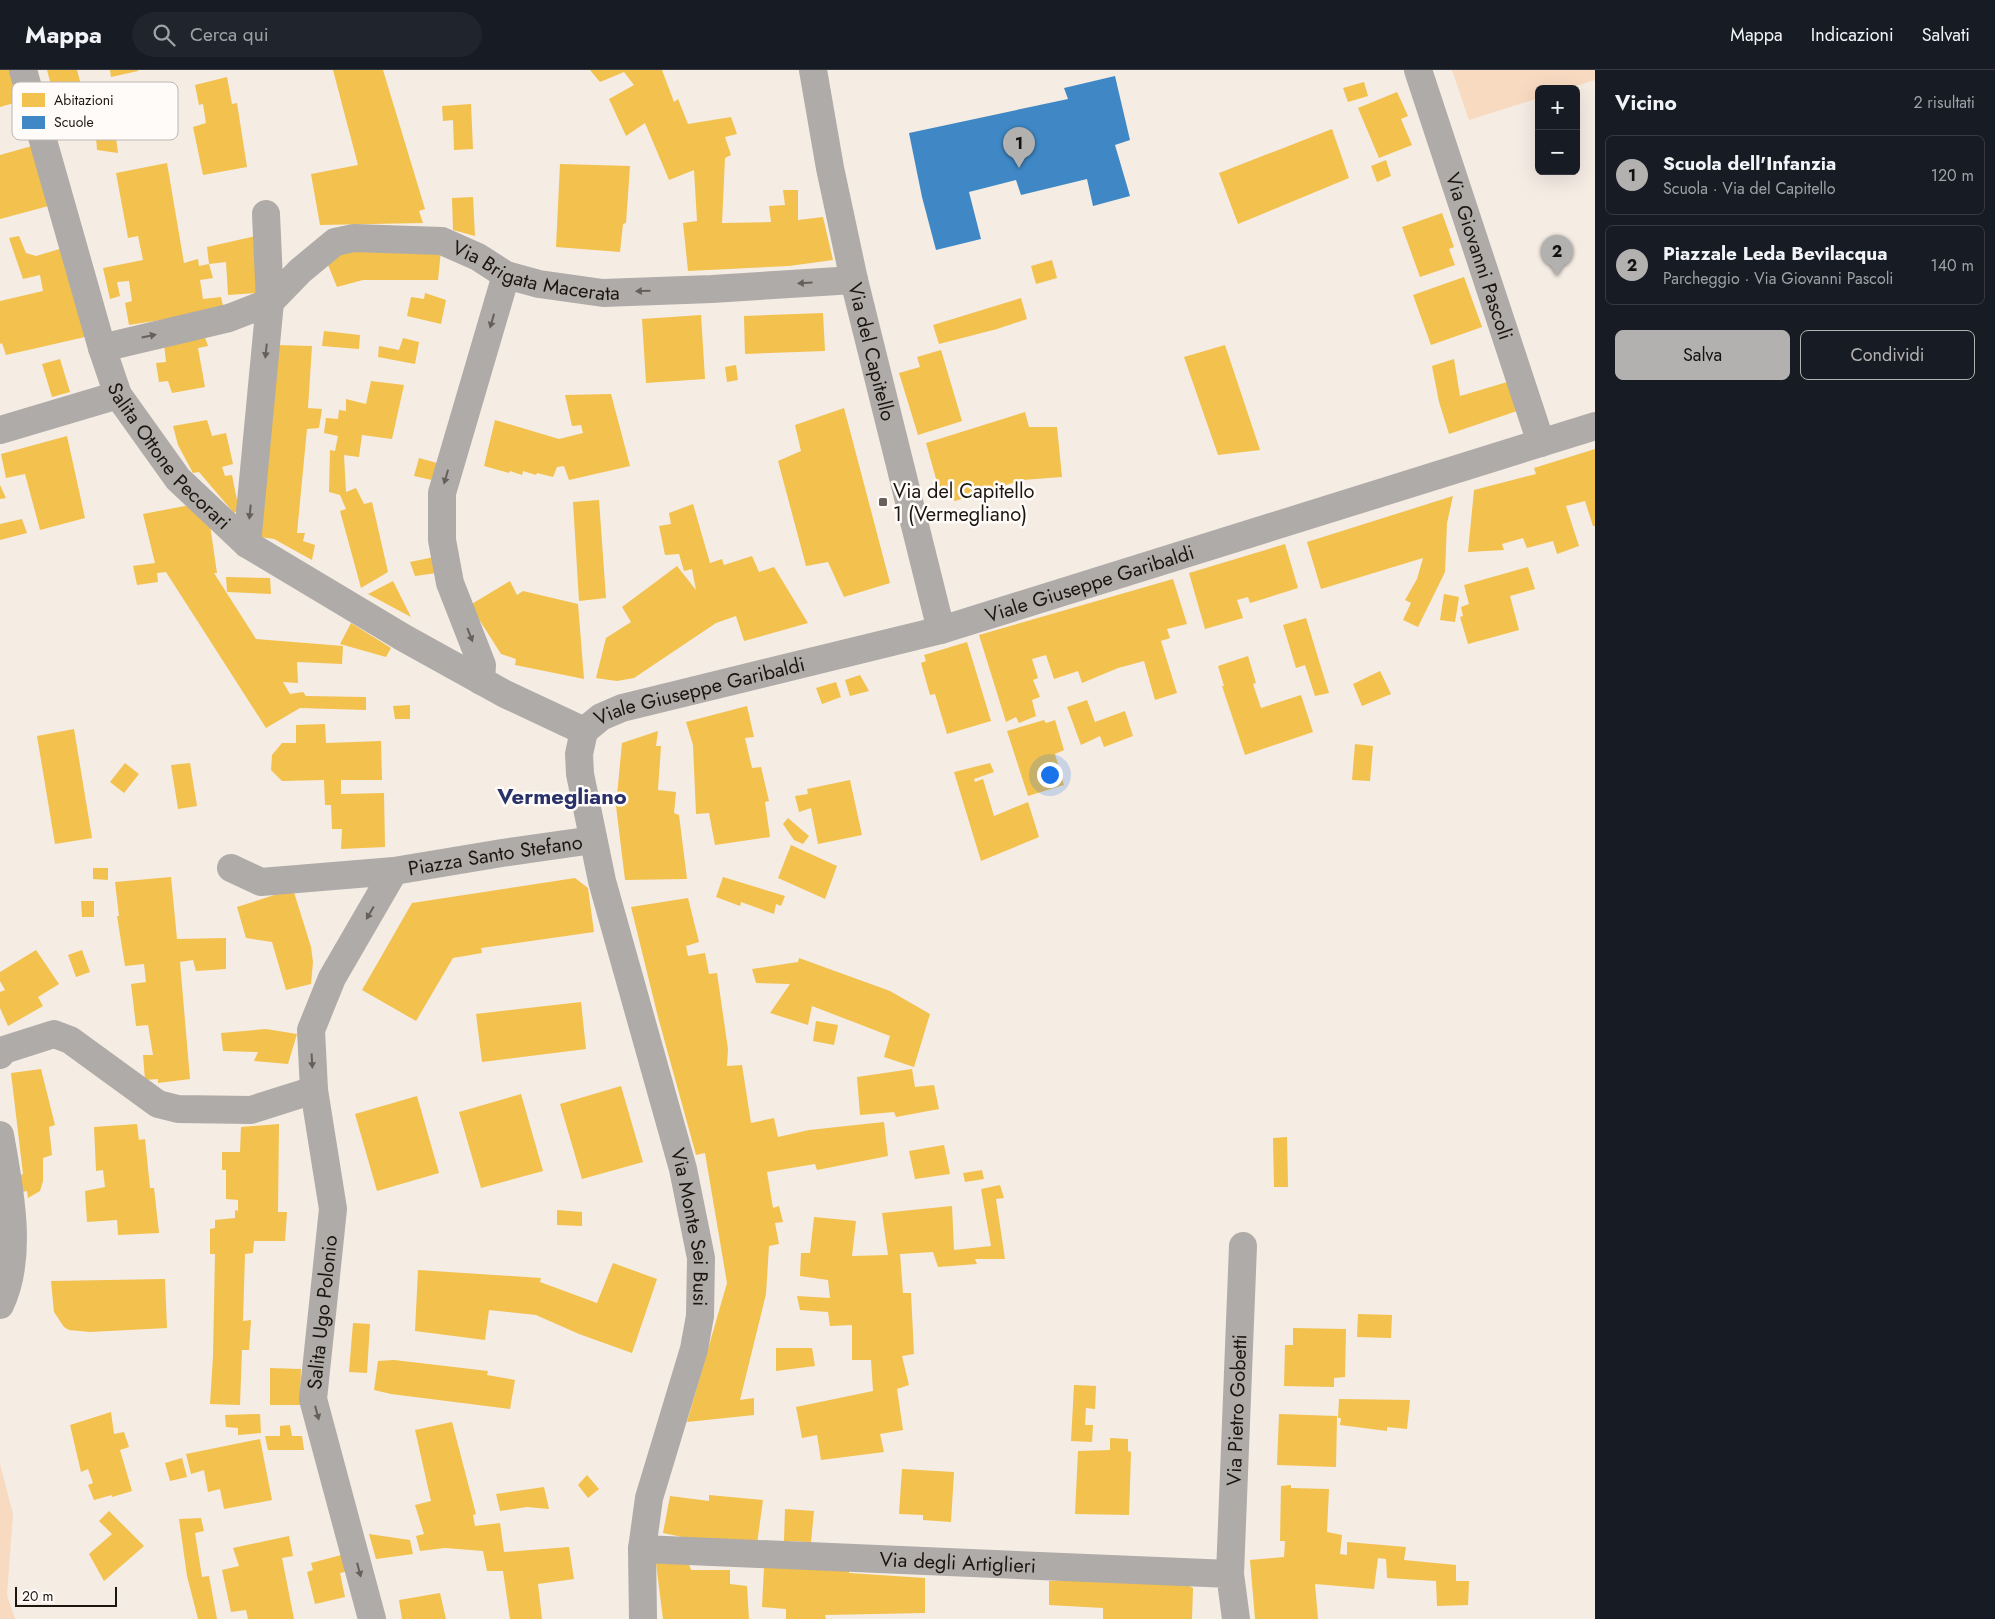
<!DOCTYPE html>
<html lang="it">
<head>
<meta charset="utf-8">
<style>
	body { margin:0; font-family:Jost,sans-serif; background:#20242c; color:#f1f3f6 }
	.controls { position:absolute; right:15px; top:15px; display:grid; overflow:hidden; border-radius:8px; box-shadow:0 5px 20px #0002 }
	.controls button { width:45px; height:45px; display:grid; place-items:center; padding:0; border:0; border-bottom:1px solid #363941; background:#171b24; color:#f1f3f6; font:25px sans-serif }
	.scale { position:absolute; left:15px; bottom:12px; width:102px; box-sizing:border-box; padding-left:5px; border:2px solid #1c1611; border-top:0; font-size:14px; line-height:18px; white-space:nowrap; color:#1c1611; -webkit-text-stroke:4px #fffbf8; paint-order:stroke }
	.you { position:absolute; left:1049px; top:704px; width:18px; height:18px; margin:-12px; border:4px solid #fff; border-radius:50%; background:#1a73e8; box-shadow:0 0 0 8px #1a73e833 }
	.badge { display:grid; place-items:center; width:32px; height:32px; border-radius:50%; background:#b3b1b0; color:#111; font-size:16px; font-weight:700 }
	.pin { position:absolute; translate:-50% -41px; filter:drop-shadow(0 1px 2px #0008) }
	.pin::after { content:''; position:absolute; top:26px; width:18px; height:15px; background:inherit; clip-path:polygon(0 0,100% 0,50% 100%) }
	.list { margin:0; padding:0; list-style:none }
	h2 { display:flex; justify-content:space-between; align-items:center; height:65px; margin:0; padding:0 20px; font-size:21px }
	h2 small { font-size:16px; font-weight:400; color:#9ea1a6 }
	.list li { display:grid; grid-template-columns:32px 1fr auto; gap:15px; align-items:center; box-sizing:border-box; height:80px; margin:0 10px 10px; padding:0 10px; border:1px solid #363941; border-radius:8px }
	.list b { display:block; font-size:19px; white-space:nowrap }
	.list p { margin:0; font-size:16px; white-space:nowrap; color:#9ea1a6 }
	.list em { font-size:16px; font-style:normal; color:#9ea1a6 }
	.actions { display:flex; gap:10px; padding:15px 20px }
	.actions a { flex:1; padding:11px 0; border:1px solid #b3b1b0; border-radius:8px; text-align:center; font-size:18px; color:#b3b1b0 }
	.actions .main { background:#b3b1b0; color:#111 }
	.icon { flex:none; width:28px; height:28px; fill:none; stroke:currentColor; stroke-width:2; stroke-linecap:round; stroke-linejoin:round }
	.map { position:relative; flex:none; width:1595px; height:1549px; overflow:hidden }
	header { display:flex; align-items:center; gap:30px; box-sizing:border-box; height:70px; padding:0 25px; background:#171b24; border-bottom:1px solid #363941 }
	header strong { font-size:24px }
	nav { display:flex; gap:28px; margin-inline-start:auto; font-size:18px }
	.search { width:350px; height:45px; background:#20242c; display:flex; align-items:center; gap:12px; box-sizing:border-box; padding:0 18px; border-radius:28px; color:#9ea1a6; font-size:19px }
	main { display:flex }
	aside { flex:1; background:#171b24 }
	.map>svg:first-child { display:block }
	.green { fill:#f7dac0 }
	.homes { fill:#f2c14e }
	.schools { fill:#3f88c5 }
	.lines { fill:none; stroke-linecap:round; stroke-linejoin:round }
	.street { stroke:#afaba8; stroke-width:28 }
	.oneway { fill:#66605c }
	.poi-dot { fill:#68615b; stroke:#fffbf8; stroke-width:2 }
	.labels { text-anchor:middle; stroke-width:5; stroke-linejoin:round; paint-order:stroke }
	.street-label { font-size:20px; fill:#1c1611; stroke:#fffbf8 }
	.poi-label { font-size:20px; fill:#1c1611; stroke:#fffbf8; text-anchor:start }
	.quarter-label { font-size:22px; font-weight:bold; fill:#29316b; stroke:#fffbf8 }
	.key { fill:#fffbf8; stroke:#bbb6b3; stroke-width:1 }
	.key-label { font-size:14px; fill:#1c1611 }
</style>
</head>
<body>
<header>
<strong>Mappa</strong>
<div class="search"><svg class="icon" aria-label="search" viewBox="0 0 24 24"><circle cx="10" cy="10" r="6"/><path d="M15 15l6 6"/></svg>Cerca qui</div>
<nav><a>Mappa</a><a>Indicazioni</a><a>Salvati</a></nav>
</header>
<main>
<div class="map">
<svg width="1595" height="1549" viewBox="0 0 1595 1549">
	<rect width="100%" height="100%" fill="#f5ece4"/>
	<path class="green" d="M1452 0H1595V10L1567 19H1539V28L1469 50Z
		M0 1394 13 1444 7 1525 15 1549H0Z"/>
	<path class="homes" d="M0 0H20L28 29 0 37Z
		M47 0H77L87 37 59 45Z
		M110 0H138V1L111 7Z
		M333 0H383L425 139 419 141 423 153 320 155 311 104 358 95Z
		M590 0H662L674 32 678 29 688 54 731 47 737 64 725 67 731 85 725 88 722 153 771 152 769 136 785 135 783 120H798V150L823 147 833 190 789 196 688 201 683 153 697 151 694 100 669 110 645 53 626 66 609 29 634 15 624 2 600 12Z
		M227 7 232 34 237 33 247 97 203 105 193 57 206 53 203 34 199 35 195 15Z
		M1364 12 1368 26 1348 32 1343 18Z
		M1397 22 1408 46 1401 49 1412 75 1379 88 1358 38Z
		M471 34 473 79 454 80 453 50 443 51 442 36Z
		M157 38 161 60 116 68 118 83 97 80 96 67 103 47H112Z
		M1332 59 1349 108 1238 154 1219 103Z
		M39 74 56 134 0 149V85Z
		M1386 90 1391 106 1377 112 1371 96Z
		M167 93 184 193 198 189 199 196 209 194 213 208 200 210 203 229 221 227 224 240 129 255 125 233 132 231 129 211 117 212 120 226 110 229 103 198 143 190 138 166 128 168 116 103Z
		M560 94 630 96 626 153 623 154 620 182 556 177Z
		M473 127 475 166 453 160 452 128Z
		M1442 143 1454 177 1449 179 1455 195 1420 207 1402 157Z
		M19 166 26 183 36 186 63 178 85 267 6 285 2 273 0 274V231L43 221 40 205 23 209 9 168Z
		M256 166 257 223 228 225 226 192 209 194 207 177Z
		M348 180H441L438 210H363L337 217 326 190Z
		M1052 190 1057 208 1036 214 1031 196Z
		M1464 207 1482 257 1431 275 1413 225Z
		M425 223 446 230 441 254 407 246 411 227 424 229Z
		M1021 228 1027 249 997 259 939 274 933 255Z
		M823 243 825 281 745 284 744 246Z
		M701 245 705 309 646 313 642 249Z
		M324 261 360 265 359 279 322 276Z
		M204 264 208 276 198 278 205 317 172 323 168 311 159 312 156 293 166 292 164 273Z
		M403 268 419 272 415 294 378 287 379 276 399 280Z
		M275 275 312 276 308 338 322 339 319 358 307 359 297 463H305L303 471 315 475 312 490 274 469 260 467Z
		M1225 275 1260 380 1218 385 1184 287Z
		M941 280 962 351 918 365 899 303 920 297 917 287Z
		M60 289 70 322 52 327 42 294Z
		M1454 289 1460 326 1514 310 1523 339 1449 364 1439 332 1432 296Z
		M736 295 738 310 727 312 725 297Z
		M371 311 404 315 392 369 362 365 359 387 344 385 346 422 356 418 364 434 372 432 388 502 361 518 340 441 346 439 340 425 329 422 330 380 335 381 338 366 324 363 326 348 338 349 339 340 346 341V329L366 334Z
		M611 324 630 396 569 410 564 396 557 397 553 407 537 403 536 405 523 401 522 405 510 401 509 403 484 396 495 350 559 369 583 363 581 355 572 356 565 325Z
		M844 338 890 513 844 527 828 492 806 496 778 391 801 381 795 355Z
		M1025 342 1029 357H1057L1062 407 1022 410 955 431 940 423 926 373Z
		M207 350 212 366 226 363 233 394 222 397 225 406 232 405 239 440 234 443 199 402 193 403 178 375 173 356Z
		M67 366 85 448 40 460 25 404 6 408 1 384Z
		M1595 379V456H1593L1585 431 1566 436 1579 476 1557 484 1553 471 1527 478 1523 468 1502 474 1504 480 1468 482 1474 420 1536 404 1534 398Z
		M419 388 437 393 432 410 414 406Z
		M0 415 6 428 0 429Z
		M1453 426 1447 453 1445 502 1418 557 1403 550 1411 533 1405 530 1417 509 1423 488 1321 519 1307 472Z
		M599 430 606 528 579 531 573 432Z
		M693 434 710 493 722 489 724 495 752 486 759 502 774 497 808 553 744 571 736 546 716 553 634 608 617 611 596 608 606 568 631 552 622 537 677 496 696 520 692 499 684 501 679 484 665 485 659 456 671 454 669 443Z
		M190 435 210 455 217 503H214L256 569 343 576 342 594 297 592 298 613 283 612 290 624 303 622 306 626 366 627V640L300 638 266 658 166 502 157 503 158 512 137 515 133 496 155 493 143 444Z
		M22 449 27 463 0 470V454Z
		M1285 474 1298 518 1250 533 1248 527 1237 530 1243 548 1205 559 1189 503Z
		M434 487 437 503 415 506 410 492Z
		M1528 497 1535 519 1510 526 1519 560 1468 574 1460 547 1463 546 1461 537 1469 534 1464 515Z
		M226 507 270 508 271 524 227 522Z
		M1173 509 1187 554 1167 559 1170 568 1161 571 1177 623 1155 630 1144 591 1118 598 1082 613 1078 601 1054 609 1046 585 1032 589 1038 608 1033 610 1040 627 1032 630 1036 646 1019 653 1016 647 1006 652 979 565Z
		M393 511 411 547 368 524Z
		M510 511 517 525 523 521 578 534 584 609 515 595 516 589 501 584 470 535Z
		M1444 524 1459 527 1455 552 1440 550Z
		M1306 548 1319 591 1329 623 1315 626 1305 595 1296 598 1283 555Z
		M351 553 391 578 386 587 340 574Z
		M967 572 991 651 947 664 935 624 930 625 921 593 926 591 924 585Z
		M1248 586 1256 613 1253 614 1261 638 1301 625 1313 662 1245 685 1222 616H1224L1218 596Z
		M1380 601 1391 624 1362 636 1353 614Z
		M860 605 869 621 850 626 845 610Z
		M836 612 841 627 822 634 816 618Z
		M1087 630 1095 652 1125 641 1133 666 1104 677 1100 666 1081 675 1067 637Z
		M410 635V649H395L393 636Z
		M747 636 754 667 745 668 752 698 761 697 769 731 765 732 770 767 715 775 709 743 696 744 693 675 686 652Z
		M1044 650 1046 653 1055 650 1064 680 1055 684 1064 715 1028 726 1007 661Z
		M325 654 326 673 381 671 382 710H341V724L384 723 385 777 341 779 342 759H332L331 735H325L324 710 282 711 271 700 272 685 282 673H296V655Z
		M74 659 92 768 55 774 37 666Z
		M658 661 656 676H661L658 720 676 722 674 743 679 745 687 809 625 810 616 736 622 673Z
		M1355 674 1373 676 1370 711 1352 710Z
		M125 693 139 704 124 723 110 712Z
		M190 693 197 736 178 739 171 695Z
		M990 693 994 702 974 709 975 712 983 709 994 746 1028 732 1039 767 981 791 954 702Z
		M850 710 862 765 818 774 811 738 799 742 795 726 808 724 807 719Z
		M788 748 809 766 803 774 794 770 783 754Z
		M791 775 837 796 825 829 778 808Z
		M93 798H108V810L93 809Z
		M171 807 177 869 226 868V899L196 901 193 890 180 892 190 1009 158 1013V1009L145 1010 143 985H153L148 955 136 956 131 914 146 912 144 894 125 896 117 846H119L115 812Z
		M723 807 785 826 781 836 776 834 774 844 741 832 740 836 716 827Z
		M575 808 588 818 594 862 481 878 482 883 453 888 416 951 362 920 412 833Z
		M293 819 311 877 313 892 311 914 286 920 272 872 246 868 237 837Z
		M688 828 699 872 686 876 688 886 705 883 709 904 717 903 728 979 727 996 742 995 751 1053 774 1048 778 1067 809 1060 884 1052 888 1086 817 1100 815 1094 767 1102 773 1138 779 1136 783 1152 775 1153 779 1174 769 1176 766 1224 740 1330 754 1328V1345L687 1352 727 1213 705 1083 696 1085 658 947 631 837Z
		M81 831H94V847H82Z
		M36 880 59 914 38 927 43 936 8 956 0 938V922L5 920 0 911V902Z
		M82 880 90 902 76 907 68 885Z
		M799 888 890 921 930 944 914 997 884 987 890 966 812 936 808 955 770 943 790 914 756 913 752 899 798 892Z
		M581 932 586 979 482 992 476 944Z
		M816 951 838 955 834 975 813 971Z
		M266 959 297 964 288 994 254 991 258 982 223 981 221 963Z
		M41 999 55 1055 49 1057 52 1085 43 1088V1111L40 1121 28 1128 27 1121 22 1122 20 1105 23 1104 11 1003Z
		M912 999 915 1017 934 1015 939 1039 896 1047 894 1042 860 1045 857 1007Z
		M621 1016 643 1092 582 1109 560 1034Z
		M521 1024 543 1101 481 1118 459 1042Z
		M417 1026 439 1103 377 1121 355 1044Z
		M137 1054 139 1070 145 1069 150 1118H154L159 1163 118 1165 117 1150 87 1152 85 1121 105 1117 103 1100 96 1101 94 1057Z
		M279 1054 278 1142H287L285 1171H254L253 1183 245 1184 243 1251 251 1250 249 1280H242L240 1335 210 1334 213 1286 215 1184H210V1159L215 1158V1150L235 1148V1140L238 1141V1130L226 1129V1100H222V1082H240L241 1057Z
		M1287 1067 1288 1117H1274L1273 1068Z
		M944 1075 950 1104 915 1109 909 1081Z
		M982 1100 984 1109 965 1112 963 1103Z
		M1000 1115 1004 1128 996 1129 1005 1189H975L977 1194 938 1197 933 1182 900 1184 903 1223H911L914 1284 902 1286 909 1315 897 1319 903 1360 880 1364 884 1382 821 1390 817 1365 802 1368 796 1337 873 1321 871 1290H852V1255L830 1256 828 1242 800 1240 797 1226 830 1228 828 1210 800 1206 801 1183H810L814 1147 856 1151 852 1186 888 1185 882 1143 952 1136 954 1180 991 1176 981 1119Z
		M557 1140 582 1142V1156L557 1155Z
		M613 1193 657 1209 632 1283 579 1264 536 1245 489 1240 485 1270 415 1261 418 1200 541 1208 540 1212 597 1233Z
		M165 1209 167 1258 90 1262 69 1260 64 1257 54 1242 51 1211Z
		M1358 1244 1392 1245 1391 1268 1357 1267Z
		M353 1253 370 1254 367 1303 349 1302Z
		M1293 1258 1346 1259 1345 1307 1334 1308V1317L1284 1316 1285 1275H1293Z
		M776 1278H812L815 1296 776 1301Z
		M394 1290 488 1301 487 1305 515 1310 510 1339 391 1324 374 1320 378 1291Z
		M270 1298 301 1299 300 1335H270Z
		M1074 1315 1096 1316 1095 1339 1086 1338 1085 1355H1093L1092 1372 1071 1371Z
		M1339 1329 1410 1330 1407 1359 1387 1357V1361L1340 1355 1341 1348H1338Z
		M111 1342 114 1364 124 1362 129 1377 120 1380 132 1421 112 1427V1425L94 1430 88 1415 93 1413 88 1399 81 1402 70 1355Z
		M260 1344 261 1363 238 1365V1358L226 1357 225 1345Z
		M1279 1344 1337 1346 1336 1397 1277 1395Z
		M452 1352 476 1444 473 1445 475 1456 500 1453 504 1482 569 1477 574 1509 538 1514 542 1549H510L503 1501H487L483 1481 445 1478 420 1481 416 1466 424 1464 415 1435 431 1431 415 1360Z
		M290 1355 292 1366H302L304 1380H268L265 1366H280V1356Z
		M1110 1368 1128 1369V1381L1131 1382 1129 1445 1075 1444 1078 1381 1110 1380Z
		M260 1369 272 1430 224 1439 220 1419 208 1422 204 1400 191 1404 186 1384Z
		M182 1388 187 1407 170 1411 165 1393Z
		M902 1399 954 1402 951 1452 923 1450V1445L899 1444Z
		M587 1405 599 1419 588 1428 578 1415Z
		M1291 1415V1418L1329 1419 1327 1462 1342 1465 1340 1484 1347 1485V1472L1406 1477 1404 1490 1456 1495V1511H1469L1468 1535 1437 1536 1436 1511 1387 1508 1386 1489 1378 1488 1374 1519 1315 1514 1318 1549H1255L1250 1490 1284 1487 1285 1471H1280L1281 1416Z
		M544 1417 549 1439 527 1437 500 1441 496 1424Z
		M709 1425 763 1430 757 1474 692 1469 663 1463 670 1426 709 1431Z
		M785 1439 814 1441 811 1472 784 1471Z
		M109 1441 144 1476 104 1511 89 1484 112 1464 99 1451Z
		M201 1448 204 1461 195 1463 202 1507 209 1506 217 1549H198L187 1506 179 1449Z
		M369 1464 410 1470 413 1484 376 1489Z
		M289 1466 293 1486 282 1488 294 1549H248L246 1540 231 1542 222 1500 239 1496 233 1478Z
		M345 1484 349 1501 340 1503 345 1527 315 1534 307 1502 313 1500 311 1493Z
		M656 1493 689 1494 691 1500H730V1514L747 1516 749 1549H663Z
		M764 1497 849 1498V1503L925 1508V1543L825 1545 826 1549H786V1539L762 1537Z
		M1102 1509 1179 1511 1193 1518 1192 1549H1103V1538L1049 1535V1511Z
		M440 1523 446 1549H402L399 1530Z"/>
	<path class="schools" d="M1115 6 1130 70 1115 75 1130 126 1093 136 1087 109 1021 125 1016 110 969 122 981 169 936 180 922 127 909 63 1068 29 1064 18Z"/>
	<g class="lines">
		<g class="street">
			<path id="s1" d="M23 0 102 278 118 325 178 409 247 474 404 568 505 624 584 661"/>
			<path id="s2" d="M813 0 830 98 854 210 941 560"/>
			<path id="s3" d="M1418 0 1541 373"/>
			<path id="s4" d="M102 278 229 248 270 232 300 201 335 172 354 168 442 171 478 187 506 205 539 214 603 223 712 219 854 210"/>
			<path d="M0 360 118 325"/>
			<path d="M247 474 270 232 266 144"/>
			<path d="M481 611 482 595 450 513 442 470V423L506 205"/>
			<path id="s5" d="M584 661 601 647 622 638 941 560 1595 356"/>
			<path id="s6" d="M584 661 579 684 580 704 602 811 683 1099 701 1188 700 1246 694 1279 649 1428 642 1479 643 1549"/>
			<path id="s7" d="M231 798 261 812 394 801 502 783 593 770"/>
			<path d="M0 985 4 980 54 964 70 970 158 1034 178 1039 251 1040 314 1020"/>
			<path d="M0 1065C9 1116 24 1186 0 1235"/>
			<path id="s8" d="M642 1479 1230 1504 1236 1549"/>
			<path id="s9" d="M1230 1504 1243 1176"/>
			<path id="s10" d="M372 1549 313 1329 333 1139 314 1020 311 960 332 908 394 801"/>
		</g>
	</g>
	<defs><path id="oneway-solid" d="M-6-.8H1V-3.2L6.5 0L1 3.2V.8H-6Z" transform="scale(1.25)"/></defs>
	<g class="oneway">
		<use href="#oneway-solid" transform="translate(805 213) rotate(177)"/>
		<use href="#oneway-solid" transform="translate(643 221) rotate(178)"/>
		<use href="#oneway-solid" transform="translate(492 251) rotate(106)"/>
		<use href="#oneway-solid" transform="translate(149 266) rotate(-12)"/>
		<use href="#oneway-solid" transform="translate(266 281) rotate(96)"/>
		<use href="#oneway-solid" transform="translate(446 407) rotate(106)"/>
		<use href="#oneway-solid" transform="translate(250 442) rotate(96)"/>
		<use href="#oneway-solid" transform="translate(470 565) rotate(69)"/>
		<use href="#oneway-solid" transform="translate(370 843) rotate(120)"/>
		<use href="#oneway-solid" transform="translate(312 991) rotate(87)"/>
		<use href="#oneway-solid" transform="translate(317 1343) rotate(75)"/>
		<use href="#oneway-solid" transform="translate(359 1500) rotate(75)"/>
	</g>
	<rect class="poi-dot" x="878" y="427" width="10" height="10" rx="2.5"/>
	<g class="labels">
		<g class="street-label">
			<text dy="7" stroke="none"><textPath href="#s3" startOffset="196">Via Giovanni Pascoli</textPath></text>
			<text dy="7" stroke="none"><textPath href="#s4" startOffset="471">Via Brigata Macerata</textPath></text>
			<text dy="7" stroke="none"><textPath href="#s2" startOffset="288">Via del Capitello</textPath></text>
			<text dy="7" stroke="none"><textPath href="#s1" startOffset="418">Salita Ottone Pecorari</textPath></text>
			<text dy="7" stroke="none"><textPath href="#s5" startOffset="529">Viale Giuseppe Garibaldi</textPath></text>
			<text dy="7" stroke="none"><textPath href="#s5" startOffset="124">Viale Giuseppe Garibaldi</textPath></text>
			<text dy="7" stroke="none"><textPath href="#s7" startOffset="269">Piazza Santo Stefano</textPath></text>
			<text dy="7" stroke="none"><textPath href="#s6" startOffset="511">Via Monte Sei Busi</textPath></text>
			<text dy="7" stroke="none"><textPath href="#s10" startOffset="315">Salita Ugo Polonio</textPath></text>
			<text dy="7" stroke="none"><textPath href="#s9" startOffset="164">Via Pietro Gobetti</textPath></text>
			<text dy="7" stroke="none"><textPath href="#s8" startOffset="316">Via degli Artiglieri</textPath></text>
		</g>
		<g class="poi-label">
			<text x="893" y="428">Via del Capitello<tspan x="893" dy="23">1 (Vermegliano)</tspan></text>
		</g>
		<g class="quarter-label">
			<text x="562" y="734">Vermegliano</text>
		</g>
	</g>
	<rect x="12" y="12" width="166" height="58" rx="8" class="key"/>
	<rect x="22" y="23" width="23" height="14" fill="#f2c14e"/>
	<rect x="22" y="46" width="23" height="13" fill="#3f88c5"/>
	<g class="key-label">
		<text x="54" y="35">Abitazioni</text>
		<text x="54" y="57">Scuole</text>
	</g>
</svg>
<div class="controls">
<button>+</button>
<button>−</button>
</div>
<div class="scale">20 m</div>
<div class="you"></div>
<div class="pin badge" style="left:1019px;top:98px">1</div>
<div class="pin badge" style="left:1557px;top:206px">2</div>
</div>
<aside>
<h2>Vicino<small>2 risultati</small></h2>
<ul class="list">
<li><span class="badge">1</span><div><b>Scuola dell'Infanzia</b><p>Scuola · Via del Capitello</p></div><em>120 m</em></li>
<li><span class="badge">2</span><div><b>Piazzale Leda Bevilacqua</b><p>Parcheggio · Via Giovanni Pascoli</p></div><em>140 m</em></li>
</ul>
<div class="actions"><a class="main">Salva</a><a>Condividi</a></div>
</aside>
</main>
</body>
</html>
